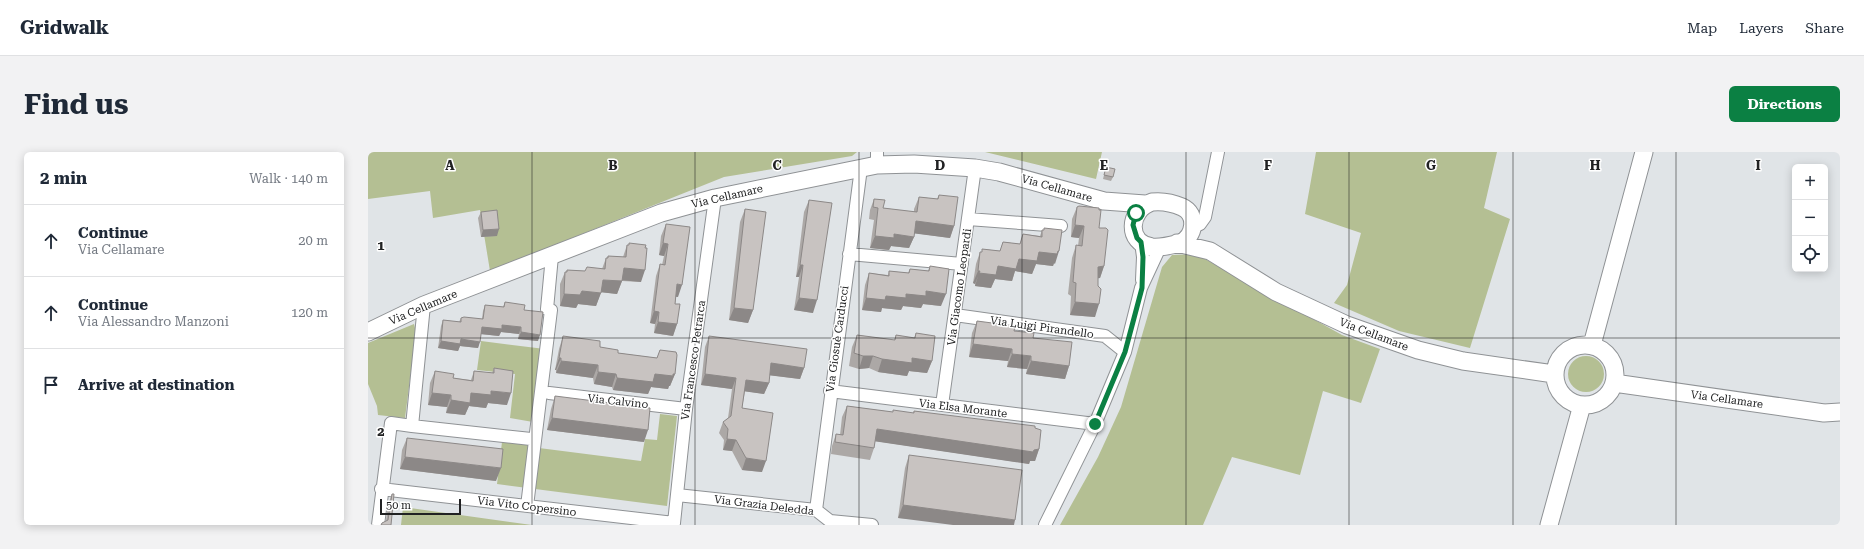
<!DOCTYPE html>
<html lang="en">
<head>
<meta charset="utf-8">
<style>
	body { margin:0; font-family:"Roboto Serif",serif; background:#f2f2f3; color:#1f2937 }
	.controls { position:absolute; right:12px; top:12px; display:grid; overflow:hidden; border-radius:6px; box-shadow:0 2px 10px #0003 }
	.controls button { width:36px; height:36px; display:grid; place-items:center; padding:0; border:0; border-bottom:1px solid #e0e1e3; background:#fff; color:#1f2937; font:20px sans-serif }
	.scale { position:absolute; left:12px; bottom:10px; width:81px; box-sizing:border-box; padding-left:4px; border:2px solid #212223; border-top:0; font-size:11px; line-height:14px; white-space:nowrap; color:#212223; -webkit-text-stroke:3px #fff; paint-order:stroke }
	.stop { position:absolute; width:12px; height:12px; margin:-9px; border:3px solid #0b8043; border-radius:50%; background:#fff }
	.stop.end { background:#0b8043; border-color:#fff; box-shadow:0 1px 4px #0008 }
	.list { margin:0; padding:0; list-style:none }
	h2 { display:flex; justify-content:space-between; align-items:center; height:52px; margin:0; padding:0 16px; font-size:17px }
	h2 small { font-size:13px; font-weight:400; color:#747a83 }
	.list li { display:grid; grid-template-columns:26px 1fr auto; gap:12px; align-items:center; box-sizing:border-box; height:72px; padding:0 16px; border-top:1px solid #e0e1e3 }
	.list b { display:block; font-size:15px; white-space:nowrap }
	.list p { margin:0; font-size:13px; white-space:nowrap; color:#747a83 }
	.list em { font-size:13px; font-style:normal; color:#747a83 }
	.icon { flex:none; width:22px; height:22px; fill:none; stroke:currentColor; stroke-width:2; stroke-linecap:round; stroke-linejoin:round }
	.map { position:relative; flex:none; width:1472px; height:373px; overflow:hidden; border-radius:6px }
	header { display:flex; align-items:center; gap:24px; box-sizing:border-box; height:56px; padding:0 20px; background:#fff; border-bottom:1px solid #e0e1e3 }
	header strong { font-size:19px }
	nav { display:flex; gap:22px; margin-inline-start:auto; font-size:14px }
	.intro { display:flex; align-items:center; justify-content:space-between; box-sizing:border-box; height:96px; padding:0 24px }
	h1 { margin:0; font-size:28px }
	.button { padding:10px 18px; border-radius:6px; background:#0b8043; color:#fff; font-size:14px; font-weight:700 }
	main { display:flex; gap:24px; padding:0 24px }
	aside { flex:1; background:#fff; border-radius:6px; box-shadow:0 2px 10px #0003 }
	.map>svg:first-child { display:block }
	.green { fill:#b4bf93 }
	.lines { fill:none; stroke-linecap:round; stroke-linejoin:round }
	.street-casing { stroke:#8f9295; stroke-width:14 }
	.secondary-casing { stroke:#8f9295; stroke-width:19 }
	.street { stroke:#fff; stroke-width:12 }
	.secondary { stroke:#fff; stroke-width:17 }
	.wall { fill:#aca8a6 }
	.shaded-wall { fill:#8c8887 }
	.building { fill:#c8c3c1; stroke:#8c8887 }
	.route { stroke:#0b8043; stroke-width:5 }
	.grid { fill:none; stroke:#212223; stroke-width:1; stroke-opacity:0.55 }
	.labels { text-anchor:middle; stroke-width:3; stroke-linejoin:round; paint-order:stroke }
	.street-label { font-size:11px; fill:#212223; stroke:#fff }
	.grid-label { font-size:13px; text-anchor:middle; font-weight:bold; fill:#212223; stroke:#fff; stroke-width:3; stroke-linejoin:round; paint-order:stroke }
</style>
</head>
<body>
<header>
<strong>Gridwalk</strong>
<nav><a>Map</a><a>Layers</a><a>Share</a></nav>
</header>
<div class="intro"><h1>Find us</h1><a class="button">Directions</a></div>
<main>
<aside>
<h2>2 min<small>Walk · 140 m</small></h2>
<ul class="list">
<li><svg class="icon" aria-label="ahead" viewBox="0 0 24 24"><path d="M12 20V5M6 11l6-6 6 6"/></svg><div><b>Continue</b><p>Via Cellamare</p></div><em>20 m</em></li>
<li><svg class="icon" aria-label="ahead" viewBox="0 0 24 24"><path d="M12 20V5M6 11l6-6 6 6"/></svg><div><b>Continue</b><p>Via Alessandro Manzoni</p></div><em>120 m</em></li>
<li><svg class="icon" aria-label="arrive" viewBox="0 0 24 24"><path d="M6 21V4h12l-3 4 3 4H6"/></svg><div><b>Arrive at destination</b></div></li>
</ul>
</aside>
<div class="map">
<svg width="1472" height="373" viewBox="0 0 1472 373">
	<rect width="100%" height="100%" fill="#e0e4e7"/>
	<path class="green" d="M0 0H489L484 4 356 25 122 119 112 58 65 66 62 39 0 47Z
		M617 0H734L728 27Z
		M948 0H1129L1116 56 1142 67 1102 196 1031 179 966 151 979 133 993 81 937 62Z
		M828 102 974 183 1012 197 993 251 955 239 932 323 864 305 835 373H692L730 305 753 255 794 115 804 103Z
		M46 172 48 180 37 266 10 263 9 254 0 232V191Z
		M113 189 185 198 171 296 273 309 277 287 289 288 292 262 309 264 299 354 129 332 134 290 162 293 165 270 142 266 147 222 109 218Z
		M1200 222a18 18 0 1 1 36 0a18 18 0 1 1-36 0Z
		M35 355 164 373H33Z"/>
	<g class="lines">
		<defs>
			<path id="street" d="M509 13V0
				M600 67 693 74
				M825 75 832 72 837 65 850 0
				M773 90 775 105 774 128
				M481 102 594 112
				M56 153 44 274 163 287
				M587 163 737 184 757 200
				M462 239 727 272
				M181 241 318 257
				M574 253 607 16
				M13 337 306 371 318 257 347 46
				M309 343 448 358 462 369 504 373
				M159 354 183 158 179 157 184 104
				M448 358 493 16
				M10 373 23 271 44 274
				M677 373 727 272 757 200 773 136 792 95"/>
			<path id="secondary" d="M784 50C793 49 805 51 814 55 830 62 827 85 812 91 804 93 793 96 784 95 758 91 760 58 784 50Z
				M809 91 842 99 908 140 979 173 1050 198 1095 209 1186 222
				M0 180 56 153 293 61 347 46 509 13 546 12 607 16 631 20 736 49 777 52
				M1187 223a30 30 0 1 1 60 0a30 30 0 1 1-60 0Z
				M1224 193 1276 0
				M1246 231 1456 261 1472 260
				M1181 373 1214 253"/>
		</defs>
		<use href="#street" class="street-casing"/>
		<use href="#secondary" class="secondary-casing"/>
		<use href="#street" class="street"/>
		<use href="#secondary" class="secondary"/>
	</g>
	<path class="wall" d="M738 15 745 25 743 29 735 27Z
		M571 43 586 74 582 86 546 81V85L541 96 523 94 521 98 502 96 506 68 501 67 502 58 506 47 515 56 546 60V57L551 45 569 47Z
		M441 48 445 161 426 158 431 125H428L436 60Z
		M709 55 731 58V76L736 114 732 126H730L727 165 702 163 703 144 700 142 704 106 708 93 710 94 711 86 703 85 704 67Z
		M377 57 385 158 380 171 361 168 372 70Z
		M113 60 129 84 113 85 110 66Z
		M298 72 310 145H308L307 152 309 172 305 184 286 181 287 172 282 171 288 124 292 112 294 113 296 104 291 103 293 84Z
		M676 76 687 112 686 111 685 114 668 112 664 122 647 119 644 129 627 127 623 136 607 134V132L605 131 608 112 612 100H614V97L632 99 635 90 652 92 655 82 672 84 674 78H676Z
		M261 91 273 130 254 129 249 142 233 140 228 154 210 152 208 156 192 154V132L197 120H198L199 118 217 119 234 117 238 106H239L240 104 255 105 259 93H261Z
		M562 114 573 154 555 152 553 156 535 154 533 158 514 156 513 160 494 158 497 133 501 121 520 123 521 119 540 121 542 117 560 119Z
		M137 150 156 158 170 189 150 187 151 182 133 180 131 184 113 182 110 196 92 194 90 199 70 196 73 174 75 168 91 170 93 166 114 167 115 159 117 153 135 155Z
		M609 169 646 179 665 186 701 214 697 227 658 222 659 217 639 215 640 209 601 205 604 181Z
		M548 181 564 209 559 221 541 219 539 224 510 220 501 216 491 217 481 214 484 195 489 183 526 188 528 183 546 186Z
		M195 184 250 201 289 206 292 198 307 222 302 234H301L300 237 283 235 280 242 245 238 244 235 226 232 225 226 188 221V218H187L191 197Z
		M341 184 436 216 432 227 401 223V231L396 242 377 239 374 256 394 320 374 318 364 299 355 298 356 288 351 281 355 270 360 266 364 237 333 233 337 195Z
		M126 216 139 253 120 251 118 256 101 254 97 263 78 261 79 255 60 253 62 231 67 219 85 226 103 228 106 219 124 221Z
		M187 244 276 290 179 278 183 257Z
		M479 254 524 260 545 261 546 259 667 276 671 297 667 309H662L661 312 507 289 506 296 502 308 463 302 464 294 468 282 472 283 474 265Z
		M39 286 128 329 32 317 34 298Z
		M541 303 646 373 530 366 537 316Z
		M24 342 23 373H13L14 371 18 369 20 352Z"/>
	<path class="shaded-wall" d="M548 69 586 74 582 86 543 81Z
		M707 73 716 74 711 86 703 85Z
		M131 77 129 84 113 85 115 78Z
		M526 82 546 85 541 96 523 94 521 98 502 96 507 84Z
		M295 91 300 92 296 104 291 103Z
		M690 99H691L687 112 686 111 685 114 668 112 664 122 647 119 644 129 627 127 623 136 607 134 611 121 671 100Z
		M432 113H435L431 125H428Z
		M736 114 732 126 726 127 730 115Z
		M256 116 277 118 273 130 252 128Z
		M610 119H612L607 132 605 131Z
		M235 128 254 129 249 142 231 140Z
		M309 132 314 133 310 145 305 144Z
		M214 139 233 141 228 154 210 152 208 156 192 154 196 142Z
		M558 139 578 142 573 154 555 152 553 156 535 154 533 158 514 156 513 160 494 158 498 146Z
		M431 146 449 148 445 161 426 158Z
		M707 150 731 152 727 165 702 163Z
		M366 156 385 158 380 171 361 168Z
		M286 159 291 160 287 172 282 171Z
		M290 170 309 172 305 184 286 181Z
		M134 173 153 175 151 182 133 180 131 184 112 182 114 175Z
		M153 180 172 183 170 189 150 187Z
		M93 187 112 190 110 196 92 194 90 199 70 196 73 189Z
		M605 192 644 197 640 209 601 205Z
		M644 202 663 204 659 217 639 215Z
		M495 204H505L501 216 491 217Z
		M191 206H193L188 218H187Z
		M544 206 564 209 559 221 541 219 539 224 510 220 514 207Z
		M193 209 230 213 225 226 188 221Z
		M663 209 701 214 697 227 658 222Z
		M403 211 436 216 432 227 399 223Z
		M230 220 248 222 244 235 226 232Z
		M287 222H307L302 234H301L300 237 283 235 280 242 245 238 249 226Z
		M337 222 368 226 364 237 333 233Z
		M378 228 401 231 396 242 374 239Z
		M123 239 143 241 139 253 120 251 118 256 101 254 97 263 78 261 83 248 103 241Z
		M64 241 83 243 79 255 60 253Z
		M184 266 280 278 276 290 179 278Z
		M509 277 671 297 667 309H662L661 312 505 289Z
		M359 287 368 288 364 299 355 298Z
		M37 305 133 316 128 329 32 317Z
		M378 306 398 309 394 320 374 318Z
		M535 353 647 368 646 373H585L530 366Z"/>
	<path class="building" d="M738 15 747 17 745 25 736 23Z
		M571 43 590 45 586 74 548 69 546 85 526 82V86L507 84 510 56 505 55 506 47 517 48 515 56 549 60 551 45 570 47Z
		M441 48 464 51 449 148 431 146 435 113H432Z
		M711 54 731 56V58H733L731 76H738L740 78 736 114 730 115V134L733 137 731 152 707 150 708 131 705 130 708 93 714 94 716 74 707 73 709 55Z
		M377 57 398 60 385 158 366 156Z
		M129 58 131 77 115 78 113 60Z
		M298 72 322 75 314 133 309 132 307 152H312L309 172 290 170 291 160 286 159 292 112 297 113 300 92 295 91Z
		M676 76 694 78 691 99H690L689 102 671 100 669 109 651 107 648 117 630 114 628 123 611 121 612 119H610L612 100H614V97L632 99 635 90 652 92 655 82 674 85V78H676Z
		M261 91 278 93 277 96H279L277 118 256 116 254 129 235 128 233 141 214 139 212 143 196 142 197 120H199V118L217 119 219 115 237 117 238 106H240V104L258 105 259 93H261Z
		M562 114 581 117 578 142 558 139V144L538 142V146L518 144 517 148 498 146 501 121 521 124V119L541 121 542 117 561 119Z
		M137 150 157 153 156 158 175 160 172 183 153 180V175L134 173V177L114 175 112 190 93 187 92 192 73 189 75 168 93 170V166L96 165 115 167 117 153 136 155Z
		M609 169 647 174 646 179 666 181 665 186 704 190 701 214 663 209V204L644 202V197L605 192Z
		M548 181 567 184 564 209 544 206V211L514 207 505 204H495L486 201 489 183 527 188 528 183 547 186Z
		M195 184 232 189V195L250 198V201L289 206 292 198 308 200 309 203 307 222H305V224L287 222 285 230 249 226 248 222 230 220V213L193 209V206H191Z
		M341 184 439 197 436 216 403 211 401 231 378 228 374 256 405 261 398 309 378 306 368 288 359 287 360 277 355 270 363 264 368 226 337 222Z
		M126 216 145 219 143 241 123 239V243L103 241 102 251 83 248V243L64 241 67 219 86 222 85 226 105 229 106 219 126 221Z
		M187 244 282 256 280 278 184 266Z
		M479 254 525 260V258L546 261V259L667 274V276L673 278 671 297 666 298 665 300 509 277 506 296 467 290 468 282 475 283Z
		M39 286 135 297 133 316 37 305Z
		M541 303 654 318 647 368 535 353Z
		M24 342H26L23 373H13L14 371 20 368Z"/>
	<g class="lines">
		<path class="route" d="M727 272 757 200 774 136 775 105 773 90 769 86 765 73 768 61"/>
	</g>
	<path class="grid" d="M164 0V373M327 0V373M491 0V373M654 0V373M818 0V373M981 0V373M1145 0V373M1308 0V373M0 186H1472"/>
	<g class="labels">
		<g class="street-label">
			<text transform="translate(689 36) rotate(16)" y="4">Via Cellamare</text>
			<text transform="translate(359 44) rotate(-13)" y="4">Via Cellamare</text>
			<text transform="translate(591 135) rotate(-82)" y="4">Via Giacomo Leopardi</text>
			<text transform="translate(55 155) rotate(-23)" y="4">Via Cellamare</text>
			<text transform="translate(674 175) rotate(8)" y="4">Via Luigi Pirandello</text>
			<text transform="translate(1006 182) rotate(21)" y="4">Via Cellamare</text>
			<text transform="translate(469 187) rotate(-82)" y="4">Via Giosuè Carducci</text>
			<text transform="translate(325 208) rotate(-82)" y="4">Via Francesco Petrarca</text>
			<text transform="translate(1359 247) rotate(8)" y="4">Via Cellamare</text>
			<text transform="translate(250 249) rotate(6)" y="4">Via Calvino</text>
			<text transform="translate(595 256) rotate(7)" y="4">Via Elsa Morante</text>
			<text transform="translate(396 353) rotate(7)" y="4">Via Grazia Deledda</text>
			<text transform="translate(159 354) rotate(7)" y="4">Via Vito Copersino</text>
		</g>
	</g>
	<g class="grid-label">
		<text x="82" y="18">A</text>
		<text x="245" y="18">B</text>
		<text x="409" y="18">C</text>
		<text x="572" y="18">D</text>
		<text x="736" y="18">E</text>
		<text x="900" y="18">F</text>
		<text x="1063" y="18">G</text>
		<text x="1227" y="18">H</text>
		<text x="1390" y="18">I</text>
		<text x="13" y="98">1</text>
		<text x="13" y="284">2</text>
	</g>
</svg>
<div class="controls">
<button>+</button>
<button>−</button>
<button><svg class="icon" aria-label="locate" viewBox="0 0 24 24"><circle cx="12" cy="12" r="6"/><path d="M12 2v4M12 18v4M2 12h4M18 12h4"/></svg></button>
</div>
<div class="scale">50 m</div>
<div class="stop" style="left:768px;top:61px"></div>
<div class="stop end" style="left:727px;top:272px"></div>
</div>
</main>
</body>
</html>
